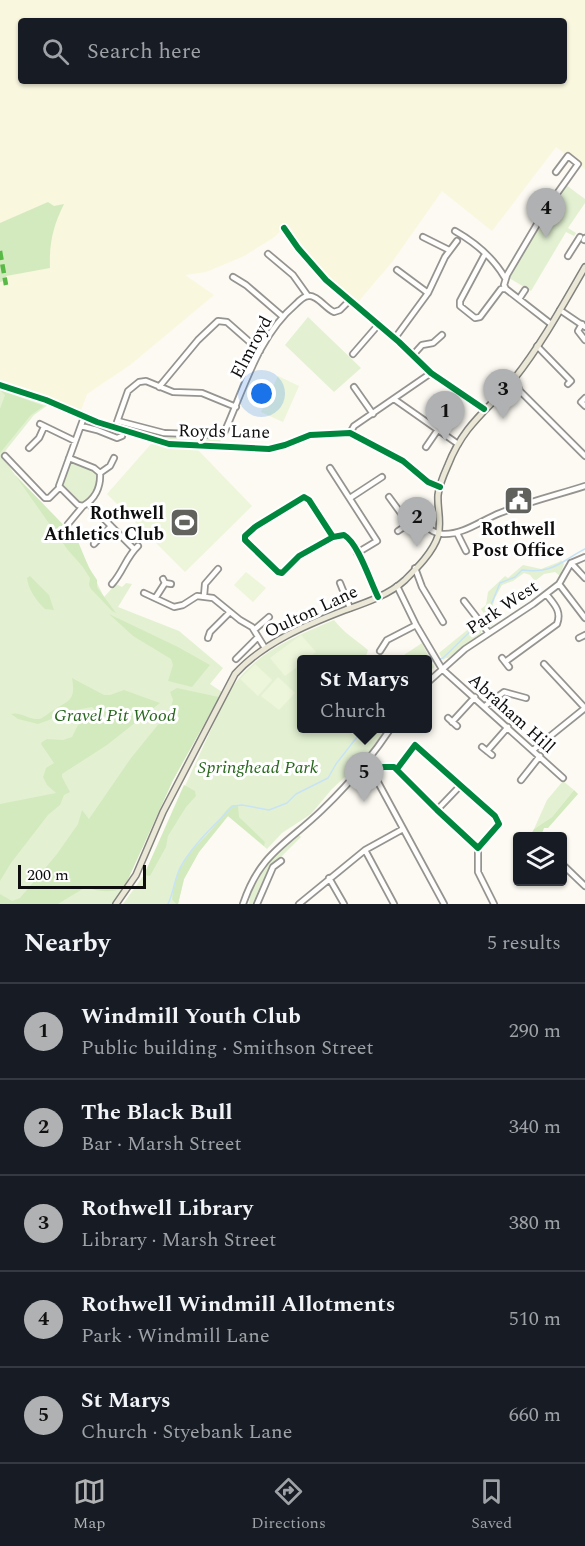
<!DOCTYPE html>
<html lang="en">
<head>
<meta charset="utf-8">
<style>
	body { margin:0; font-family:Spectral,serif; background:#20242c; color:#f1f3f6 }
	.controls { position:absolute; right:18px; bottom:18px; display:grid; overflow:hidden; border-radius:6px; box-shadow:0 2px 4px #0004 }
	.controls button { width:54px; height:54px; display:grid; place-items:center; padding:0; border:0; border-bottom:2px solid #363941; background:#171b24; color:#f1f3f6; font:30px sans-serif }
	.scale { position:absolute; left:18px; bottom:15px; width:128px; box-sizing:border-box; padding-left:6px; border:3px solid #0e0e0e; border-top:0; font-size:16px; line-height:21px; white-space:nowrap; color:#0e0e0e; -webkit-text-stroke:4px #fff; paint-order:stroke }
	.you { position:absolute; left:262px; top:394px; width:21px; height:21px; margin:-15px; border:4px solid #fff; border-radius:50%; background:#1a73e8; box-shadow:0 0 0 9px #1a73e833 }
	.badge { display:grid; place-items:center; width:39px; height:39px; border-radius:50%; background:#b0b1b2; color:#111; font-size:20px; font-weight:700 }
	.pin { position:absolute; translate:-50% -50px; filter:drop-shadow(0 2px 3px #0008) }
	.pin::after { content:''; position:absolute; top:32px; width:21px; height:18px; background:inherit; clip-path:polygon(0 0,100% 0,50% 100%) }
	.popup { position:absolute; left:297px; top:655px; width:135px; height:78px; box-sizing:border-box; display:grid; place-content:center; border-radius:6px; background:#171b24; filter:drop-shadow(0 2px 4px #0005); font-size:20px; white-space:nowrap; color:#9ea1a6 }
	.popup b { font-size:22px; color:#f1f3f6 }
	.popup::after { content:''; position:absolute; left:50%; top:100%; margin-left:-12px; border:12px solid transparent; border-top-color:#171b24 }
	.list { margin:0; padding:0; list-style:none }
	h2 { display:flex; justify-content:space-between; align-items:center; height:78px; margin:0; padding:0 24px; font-size:26px }
	h2 small { font-size:20px; font-weight:400; color:#9ea1a6 }
	.list li { display:grid; grid-template-columns:39px 1fr auto; gap:18px; align-items:center; box-sizing:border-box; height:96px; padding:0 24px; border-top:2px solid #363941 }
	.list b { display:block; font-size:22px; white-space:nowrap }
	.list p { margin:0; font-size:20px; white-space:nowrap; color:#9ea1a6 }
	.list em { font-size:20px; font-style:normal; color:#9ea1a6 }
	.icon { flex:none; width:33px; height:33px; fill:none; stroke:currentColor; stroke-width:2; stroke-linecap:round; stroke-linejoin:round }
	.map { position:relative; flex:none; width:585px; height:904px; overflow:hidden }
	.search { position:absolute; background:#171b24; box-shadow:0 2px 4px #0004; left:18px; right:18px; top:18px; height:66px; display:flex; align-items:center; gap:15px; box-sizing:border-box; padding:0 21px; border-radius:6px; color:#9ea1a6; font-size:22px }
	.sheet { height:558px; background:#171b24 }
	nav { display:flex; justify-content:space-around; align-items:center; box-sizing:border-box; height:84px; border-top:2px solid #363941; background:#171b24; font-size:16px; color:#9ea1a6 }
	nav a { display:grid; justify-items:center; gap:3px }
	nav .on { color:#b0b1b2 }
	.map>svg:first-child { display:block }
	.farmland { fill:#f9f7de; fill-rule:evenodd }
	.green { fill:#e3f1d2 }
	.forest { fill:#d3eabf }
	.pitch { fill:#edf5db }
	.lines { fill:none; stroke-linecap:round; stroke-linejoin:round }
	.stream { stroke:#c8e3f6; stroke-width:1.5 }
	.minor-casing { stroke:#959491; stroke-width:8 }
	.major-casing { stroke:#82827e; stroke-width:8 }
	.minor { stroke:#fffefd; stroke-width:4.5 }
	.major { stroke:#ece8d8; stroke-width:5 }
	.quiet { stroke:#58b947; stroke-width:4.5; stroke-dasharray:9 4.5; stroke-linecap:butt }
	.cycleway-casing { stroke:#fff; stroke-width:10 }
	.cycleway { stroke:#00873e; stroke-width:6 }
	.labels { text-anchor:middle; stroke-width:6; stroke-linejoin:round; paint-order:stroke }
	.street-label { font-size:18px; fill:#0e0e0e; stroke:#fff }
	.poi-label { font-size:18px; font-weight:bold; fill:#0e0e0e; stroke:#fff; text-anchor:end }
	.park-label { font-size:18px; font-style:italic; fill:#27671c; stroke:#fff }
</style>
</head>
<body>
<div class="map">
<svg width="585" height="904" viewBox="0 0 585 904">
	<rect width="100%" height="100%" fill="#fcfaf2"/>
	<path class="farmland" d="M0 0H585V169L556 147 492 231 442 191 392 262 358 302 321 269 297 242 287 225 273 238 244 256 206 272 185 275 214 295 130 365 87 394 80 413 47 398 0 381ZM21 21H564V81H21Z"/>
	<path class="green" d="M566 185 585 199V203L568 228 576 233 574 236 566 232 531 291 509 278 540 223Z
		M308 317 361 368 334 392 285 345Z
		M0 388 48 405 34 415 2 455 15 475 77 539 81 551 104 597 116 584 122 587 126 583 132 584 118 607 179 631 223 668 210 684 222 692 173 780 124 888 113 904H0Z
		M122 424 166 436 220 438 221 443 166 441 122 426Z
		M72 462C79 465 89 467 95 471 106 480 91 499 82 503L78 502 62 484 69 464Z
		M561 560 564 564 560 576 555 572 544 574 535 581 530 575 524 573 513 581 502 585 495 598 489 618 493 625 489 627 481 619 485 615 481 609 486 605 488 592 505 576 508 578 523 565 541 569 559 562Z
		M334 620C343 632 356 640 368 650L365 659 301 660V728L386 729 364 759 332 789 311 814 282 833 267 849 228 816 199 852 184 879 178 904H123L144 875 226 697C251 654 289 639 334 620Z
		M477 622 481 630V633L448 658H446L443 660 439 653Z
		M422 643 434 667 427 675V660L398 659Z
		M563 781 574 790 552 817 534 829 547 800Z
		M298 834 301 837 272 866 256 904H249L250 898 249 897C264 865 270 855 298 834Z"/>
	<path class="forest" d="M48 202 54 206 64 204C53 226 49 244 50 268L6 276 7 280 0 282V223Z
		M0 390 44 406 31 415 0 453V409L5 395Z
		M15 475 77 539 89 568 97 580V587L116 613 112 611 91 589 89 585 90 578 82 566 67 549Z
		M30 576 49 595 54 610 45 609C37 602 28 589 27 578Z
		M109 614 178 647 210 665 192 687 168 681 173 665 171 659 133 636Z
		M72 678 104 695H110L124 690 160 703 107 745 62 774V777L70 792 64 795 60 805 48 815 11 863 0 881V804L56 793 47 785 43 777 46 768 54 763 41 744 42 742 47 739 63 740 72 737 78 725 96 711 92 707 65 712 49 720 38 724 18 719 11 714C20 711 29 720 39 719 44 718 48 713 52 711 69 700 76 701 72 678Z
		M177 688 219 697 173 780 124 888C113 893 98 892 86 887L58 904H0V894L12 901 20 898 57 854 78 824 82 810 89 819 131 758 170 710 173 700 170 692Z
		M184 785 195 791 196 796 186 807 168 836 166 847 150 876 144 875Z
		M574 790 578 794 548 828H544L541 836H530L534 829 552 817Z
		M232 805H238L239 817 265 842 264 846 228 816 199 852 184 879 178 904H176L172 899C178 856 188 857 214 827 220 820 224 811 232 805Z"/>
	<path class="pitch" d="M278 376 299 386 283 422 261 412Z
		M152 443 170 448 198 450 252 506 185 572 107 494Z
		M246 572 266 588 253 602 234 585Z
		M301 635 316 652 307 659 301 660V664L285 676 270 658Z
		M255 664 272 680 258 696 240 679Z
		M278 677 295 693 279 710 261 696Z"/>
	<g class="lines">
		<path class="stream" d="M482 620 486 617 500 583 515 577 522 570C553 574 560 562 585 549
			M427 663 443 658 478 624
			M168 904C174 892 174 880 180 868 192 845 215 825 233 806L242 805 269 810 287 803 296 794 328 778 336 764 364 728"/>
		<defs>
			<path id="minor" d="M284 228 298 248 326 280 399 342 431 373 484 409
				M455 231C476 243 493 257 505 278
				M423 237 449 250
				M584 240 585 238
				M268 254 293 275 308 296
				M484 256 460 301V306L475 318 480 317 501 289H506
				M568 256 580 237
				M397 270 428 293
				M233 277 246 285 282 316
				M519 299 525 290
				M560 310 585 327
				M551 324 506 289 504 285 507 275 546 209 578 164 568 156 556 172
				M582 324 578 331 585 340
				M395 338 428 293 445 257 457 241
				M537 346 571 381 568 384
				M353 354 379 324
				M413 355 422 345 433 343 442 335
				M514 378 520 391 585 456
				M0 385 46 400 97 422 169 444 269 449 285 445 310 435 350 433 403 461 428 482 440 487
				M159 387 198 340 218 321 227 322 260 351
				M354 387 373 414
				M585 398 581 402 585 406
				M394 399 458 444
				M118 421 164 433 220 435 224 433C244 389 258 336 296 304 299 301 303 297 307 296 317 294 326 309 334 312L340 310 350 300
				M117 422 128 391 139 382 146 381 173 392 202 393 236 407
				M40 424 75 441
				M81 426 97 430 117 438 122 436
				M350 433 354 426 431 373
				M426 447 450 412
				M29 448 39 438 44 427
				M5 456 45 498H49L60 487
				M69 458 94 468 100 473C101 487 95 499 83 506L78 505 59 486 84 417
				M330 468 377 541 357 553
				M100 473 110 466 114 458
				M389 497 408 523
				M350 498 382 477
				M88 503 134 549
				M68 524 83 506
				M398 531 416 519C428 523 428 533 443 534 463 535 482 520 500 513 528 502 557 495 585 486
				M457 533 466 551
				M333 537 309 500 304 497 255 527 245 536V540L278 572 282 573 299 556 333 537 344 535C358 543 370 581 378 597
				M94 544 111 526
				M571 563 585 578
				M571 563 585 557
				M415 568 422 587 443 622
				M163 579 165 583 171 584
				M340 583 350 608
				M112 584C123 572 126 557 138 546
				M559 584 585 618
				M397 586 416 625 442 669 563 778
				M144 593 174 607 183 605 197 596 213 598 240 620 252 627 265 648
				M204 596 205 584 218 569
				M156 597 165 583
				M464 601 488 632
				M254 630 269 617
				M208 638 210 632 230 612
				M579 638 585 635
				M380 651 387 640 416 625
				M502 658 509 667
				M236 659 258 637
				M505 662 557 624C562 611 554 604 546 594
				M544 664 585 708
				M427 683 465 649 533 604 559 584 571 563
				M485 706 504 692 526 698
				M448 718 457 726
				M452 722 475 697
				M482 747 492 755
				M533 750 585 708
				M487 751 508 727
				M365 764 373 773 444 904
				M373 773 383 767H394L437 810 478 848 499 824 495 816 415 745 397 769
				M521 780 540 756
				M437 810 460 786
				M478 848V872L494 904
				M365 850 394 904
				M562 864 585 886
				M329 878 344 904
				M243 904C260 853 287 844 322 810 348 785 371 758 391 728
				M257 904 273 867 281 861
				M299 904 365 850 403 829"/>
			<path id="major" d="M116 904 136 875 163 812 235 674C263 643 306 625 345 610 365 603 389 595 405 580 417 568 433 552 438 536 442 522 437 509 438 495 439 485 444 474 448 465 464 424 488 410 514 379 541 345 563 305 585 267"/>
		</defs>
		<use href="#minor" class="minor-casing"/>
		<use href="#major" class="major-casing"/>
		<use href="#minor" class="minor"/>
		<use href="#major" class="major"/>
		<path class="quiet" d="M0 251 6 285"/>
		<defs>
			<path id="cycleway" d="M284 228 298 248 326 280 399 342 431 373 484 409
				M0 385 46 400 97 422 169 444 269 449 285 445 310 435 350 433 403 461 428 482 440 487
				M333 537 309 500 304 497 255 527 245 536V540L278 572 282 573 299 556 333 537 344 535C358 543 370 581 378 597
				M373 773 383 767H394L437 810 478 848 499 824 495 816 415 745 397 769"/>
		</defs>
		<use href="#cycleway" class="cycleway-casing"/>
		<use href="#cycleway" class="cycleway"/>
	</g>
	<defs>
		<symbol id="civic-square" viewBox="-11 -11 22 22"><rect x="-9" y="-9" width="18" height="18" rx="4" fill="#61615e" stroke="#fff"/><path d="M-.6-6.5H3V-4.5H.6V-3L4-1V1h2V6H-6V1h2V-1L-.6-3ZM-1.2 2.5V6h2.4V2.5Z" fill="#fff"/></symbol>
		<symbol id="stadium-square" viewBox="-11 -11 22 22"><rect x="-9" y="-9" width="18" height="18" rx="4" fill="#61615e" stroke="#fff"/><path d="M0-5a6.5 5 0 1 0 0 10a6.5 5 0 1 0 0-10ZM-3.5-1.8h7v3.6h-7Z" fill="#fff"/></symbol>
	</defs>
	<g fill-rule="evenodd">
		<use href="#civic-square" x="502" y="484" width="33" height="33"/>
		<use href="#stadium-square" x="168" y="506" width="33" height="33"/>
	</g>
	<g class="labels">
		<g class="street-label">
			<text transform="translate(251 347) rotate(-62)" y="6">Elmroyd</text>
			<text transform="translate(224 431) rotate(1)" y="6">Royds Lane</text>
			<text transform="translate(502 607) rotate(-34)" y="6">Park West</text>
			<text transform="translate(311 611) rotate(-25)" y="6">Oulton Lane</text>
			<text transform="translate(512 713) rotate(42)" y="6">Abraham Hill</text>
		</g>
		<g class="poi-label">
			<text x="164" y="519">Rothwell<tspan x="164" dy="21">Athletics Club</tspan></text>
			<text x="518" y="535" text-anchor="middle">Rothwell<tspan x="518" dy="21">Post Office</tspan></text>
		</g>
		<g class="park-label">
			<text x="115" y="721">Gravel Pit Wood</text>
			<text x="258" y="773">Springhead Park</text>
		</g>
	</g>
</svg>
<div class="controls">
<button><svg class="icon" aria-label="layers" viewBox="0 0 24 24"><path d="M12 4l9 5-9 5-9-5zM3 14l9 5 9-5"/></svg></button>
</div>
<div class="scale">200 m</div>
<div class="you"></div>
<div class="pin badge" style="left:445px;top:441px">1</div>
<div class="pin badge" style="left:417px;top:547px">2</div>
<div class="pin badge" style="left:503px;top:419px">3</div>
<div class="pin badge" style="left:546px;top:238px">4</div>
<div class="pin badge" style="left:364px;top:802px">5</div>
<div class="popup"><b>St Marys</b>Church</div>
<div class="search"><svg class="icon" aria-label="search" viewBox="0 0 24 24"><circle cx="10" cy="10" r="6"/><path d="M15 15l6 6"/></svg>Search here</div>
</div>
<section class="sheet">
<h2>Nearby<small>5 results</small></h2>
<ul class="list">
<li><span class="badge">1</span><div><b>Windmill Youth Club</b><p>Public building · Smithson Street</p></div><em>290 m</em></li>
<li><span class="badge">2</span><div><b>The Black Bull</b><p>Bar · Marsh Street</p></div><em>340 m</em></li>
<li><span class="badge">3</span><div><b>Rothwell Library</b><p>Library · Marsh Street</p></div><em>380 m</em></li>
<li><span class="badge">4</span><div><b>Rothwell Windmill Allotments</b><p>Park · Windmill Lane</p></div><em>510 m</em></li>
<li><span class="badge">5</span><div><b>St Marys</b><p>Church · Styebank Lane</p></div><em>660 m</em></li>
</ul>
</section>
<nav>
<a class="on"><svg class="icon" aria-label="map" viewBox="0 0 24 24"><path d="M3 6l6-2 6 2 6-2v14l-6 2-6-2-6 2zM9 4v14M15 6v14"/></svg>Map</a>
<a><svg class="icon" aria-label="directions" viewBox="0 0 24 24"><path d="M12 3l9 9-9 9-9-9zM9 14v-3h6M13 9l2 2-2 2"/></svg>Directions</a>
<a><svg class="icon" aria-label="saved" viewBox="0 0 24 24"><path d="M7 4h10v16l-5-4-5 4z"/></svg>Saved</a>
</nav>
</body>
</html>
